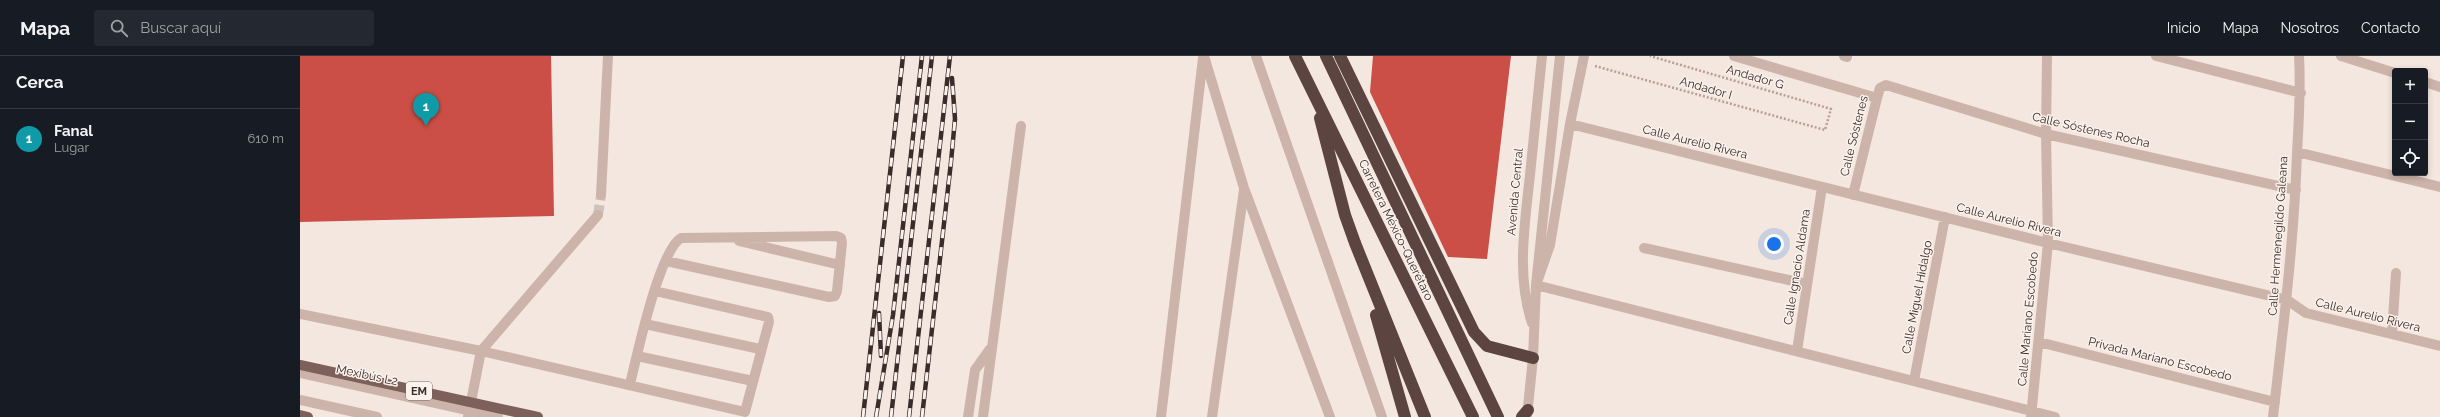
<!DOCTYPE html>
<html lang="es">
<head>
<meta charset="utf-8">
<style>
	body { margin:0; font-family:Raleway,sans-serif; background:#242831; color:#f1f3f6 }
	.controls { position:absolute; right:12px; top:12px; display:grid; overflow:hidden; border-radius:4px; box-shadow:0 2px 6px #0003 }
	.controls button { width:36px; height:36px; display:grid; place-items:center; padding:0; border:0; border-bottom:1px solid #363941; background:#171b24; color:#f1f3f6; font:20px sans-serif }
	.you { position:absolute; left:1474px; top:188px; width:14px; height:14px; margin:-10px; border:3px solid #fff; border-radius:50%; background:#1a73e8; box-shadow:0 0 0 6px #1a73e833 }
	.badge { display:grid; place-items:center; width:26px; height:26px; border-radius:50%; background:#8c9099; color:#fff; font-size:13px; font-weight:700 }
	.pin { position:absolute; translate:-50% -33px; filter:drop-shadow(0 1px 2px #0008) }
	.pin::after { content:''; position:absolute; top:21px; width:14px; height:12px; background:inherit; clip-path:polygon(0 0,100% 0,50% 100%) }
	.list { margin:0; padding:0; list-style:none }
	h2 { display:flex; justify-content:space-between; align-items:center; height:52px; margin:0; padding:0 16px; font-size:17px }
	h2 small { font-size:13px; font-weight:400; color:#9ea1a6 }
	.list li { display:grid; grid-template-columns:26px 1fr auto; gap:12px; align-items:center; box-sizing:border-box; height:60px; padding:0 16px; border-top:1px solid #363941 }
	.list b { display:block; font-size:15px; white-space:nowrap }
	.list p { margin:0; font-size:13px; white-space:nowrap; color:#9ea1a6 }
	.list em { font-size:13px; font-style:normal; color:#9ea1a6 }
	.icon { flex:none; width:22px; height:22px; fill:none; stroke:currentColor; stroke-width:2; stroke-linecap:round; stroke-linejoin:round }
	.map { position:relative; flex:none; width:2140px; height:361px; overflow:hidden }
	header { display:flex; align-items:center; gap:24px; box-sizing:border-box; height:56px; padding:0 20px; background:#171b24; border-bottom:1px solid #363941 }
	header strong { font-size:19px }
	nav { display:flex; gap:22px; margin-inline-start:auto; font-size:14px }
	.search { width:280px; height:36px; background:#242831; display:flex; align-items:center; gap:10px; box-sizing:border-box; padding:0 14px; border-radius:4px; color:#9ea1a6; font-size:15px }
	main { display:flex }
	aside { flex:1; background:#171b24 }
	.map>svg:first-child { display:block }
	.building { fill:#cb4f46 }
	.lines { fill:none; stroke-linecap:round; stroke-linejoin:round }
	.minor-tunnel { stroke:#cfc2bb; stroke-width:10; stroke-dasharray:10 5; stroke-linecap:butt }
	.path { stroke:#b99e94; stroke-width:2.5; stroke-dasharray:2 2; stroke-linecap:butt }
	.minor { stroke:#cdb4aa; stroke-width:10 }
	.major { stroke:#7d605a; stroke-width:10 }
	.highway { stroke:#5c4441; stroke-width:12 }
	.rail-casing { stroke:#3a2c2a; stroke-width:4.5 }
	.rail { stroke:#fbf2ec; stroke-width:3; stroke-dasharray:9; stroke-linecap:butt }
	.labels { text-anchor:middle; stroke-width:3; stroke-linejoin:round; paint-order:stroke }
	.shield { fill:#fbf2ec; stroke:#746764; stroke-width:1 }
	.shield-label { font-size:11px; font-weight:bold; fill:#3a2c2a }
	.street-label { font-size:12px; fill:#3a2c2a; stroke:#fbf2ec }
</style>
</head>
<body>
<header>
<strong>Mapa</strong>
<div class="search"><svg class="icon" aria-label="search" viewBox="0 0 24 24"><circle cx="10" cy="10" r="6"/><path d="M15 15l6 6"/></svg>Buscar aquí</div>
<nav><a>Inicio</a><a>Mapa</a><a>Nosotros</a><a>Contacto</a></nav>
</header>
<main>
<aside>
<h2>Cerca<small></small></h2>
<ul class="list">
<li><span class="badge" style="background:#0f9aa8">1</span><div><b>Fanal</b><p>Lugar</p></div><em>610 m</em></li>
</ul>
</aside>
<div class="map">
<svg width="2140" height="361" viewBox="0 0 2140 361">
	<rect width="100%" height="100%" fill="#f4e7df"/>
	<path class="building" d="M0 0H251L254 160 0 166Z
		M1073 0H1211L1187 203 1148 201 1070 36Z"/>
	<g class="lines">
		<path class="minor-tunnel" d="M298 159 301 139"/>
		<path class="path" d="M1295 10 1525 74 1531 53 1350 0"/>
		<path class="minor" d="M904 0 944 132 1030 361
			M956 0 1082 361
			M1284 0 1270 68 1250 189 1236 229 1755 361
			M1434 0 1577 42
			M1544 0 1547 1
			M1856 0 2001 37
			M2041 0 2095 17
			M2125 26 2140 31
			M1270 68 1748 187 1987 244 2006 257 2140 290
			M1997 96 2140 131
			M301 139 308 0
			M1553 139 1577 42 1580 32 1586 29 1746 78 1996 134
			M439 185 540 209
			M1344 192 1507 228
			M0 258 181 295 445 356 469 266 468 261 355 235
			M1232 267C1216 220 1225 167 1230 119 1234 79 1238 40 1242 0
			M345 268 460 293
			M2092 278 2096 217
			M1739 286 1975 346
			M1497 295 1522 131
			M337 300 453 325
			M0 317 198 361
			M1614 325 1645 161
			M330 328C337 300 359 195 381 182L536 180 541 182 542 187 537 235 535 240 529 241 366 205
			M0 344 77 361
			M1227 360 1233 302 1236 229 1260 0
			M168 361 181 295 298 159
			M668 361 675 314 690 293
			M683 361 721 70
			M861 361 903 2
			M912 361 944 134
			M1731 361 1748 187 1746 78 1747 0
			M1973 361C1983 273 1994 186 1997 97 1999 64 2001 33 1999 0"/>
		<path class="major" d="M0 309 238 361
			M0 359 8 361"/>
		<path class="highway" d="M995 0 1173 361
			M1026 0 1198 361
			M1040 0 1174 276 1187 290 1233 302
			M1020 62 1045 159 1055 187 1125 361
			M1076 259 1105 361
			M1222 361 1228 354"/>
		<defs>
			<path id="rail" d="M579 257 581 300
				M563 361 603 0
				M576 361 593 259 622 0
				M591 361 632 0
				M609 361 650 0
				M622 361 651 106 655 63 652 22"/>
		</defs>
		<use href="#rail" class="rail-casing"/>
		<use href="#rail" class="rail"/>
	</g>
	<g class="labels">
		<rect class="shield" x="106" y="326" width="26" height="18" rx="3"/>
		<g class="shield-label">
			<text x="119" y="339">EM</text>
		</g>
		<g class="street-label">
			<text transform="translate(1455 21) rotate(16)" y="4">Andador G</text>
			<text transform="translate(1406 32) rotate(16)" y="4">Andador I</text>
			<text transform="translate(1791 74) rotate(13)" y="4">Calle Sóstenes Rocha</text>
			<text transform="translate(1554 80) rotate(-76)" y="4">Calle Sóstenes</text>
			<text transform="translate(1395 86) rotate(14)" y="4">Calle Aurelio Rivera</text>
			<text transform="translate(1215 136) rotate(-85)" y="4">Avenida Central</text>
			<text transform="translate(1709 164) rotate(14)" y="4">Calle Aurelio Rivera</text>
			<text transform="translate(1096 174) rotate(64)" y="4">Carretera México-Querétaro</text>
			<text transform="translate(1978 180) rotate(-86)" y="4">Calle Hermenegildo Galeana</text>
			<text transform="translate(1497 211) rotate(-81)" y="4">Calle Ignacio Aldama</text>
			<text transform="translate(1617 241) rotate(-79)" y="4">Calle Miguel Hidalgo</text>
			<text transform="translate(2068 259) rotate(14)" y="4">Calle Aurelio Rivera</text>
			<text transform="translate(1728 263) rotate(-85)" y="4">Calle Mariano Escobedo</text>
			<text transform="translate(1860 303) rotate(14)" y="4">Privada Mariano Escobedo</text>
			<text transform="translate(67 319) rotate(12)" y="4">Mexibús L2</text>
		</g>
	</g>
</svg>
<div class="controls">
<button>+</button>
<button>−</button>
<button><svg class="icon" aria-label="locate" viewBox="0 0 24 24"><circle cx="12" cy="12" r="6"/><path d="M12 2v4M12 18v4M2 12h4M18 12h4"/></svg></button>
</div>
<div class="you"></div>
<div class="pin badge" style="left:126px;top:70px;background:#0f9aa8">1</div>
</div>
</main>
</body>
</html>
